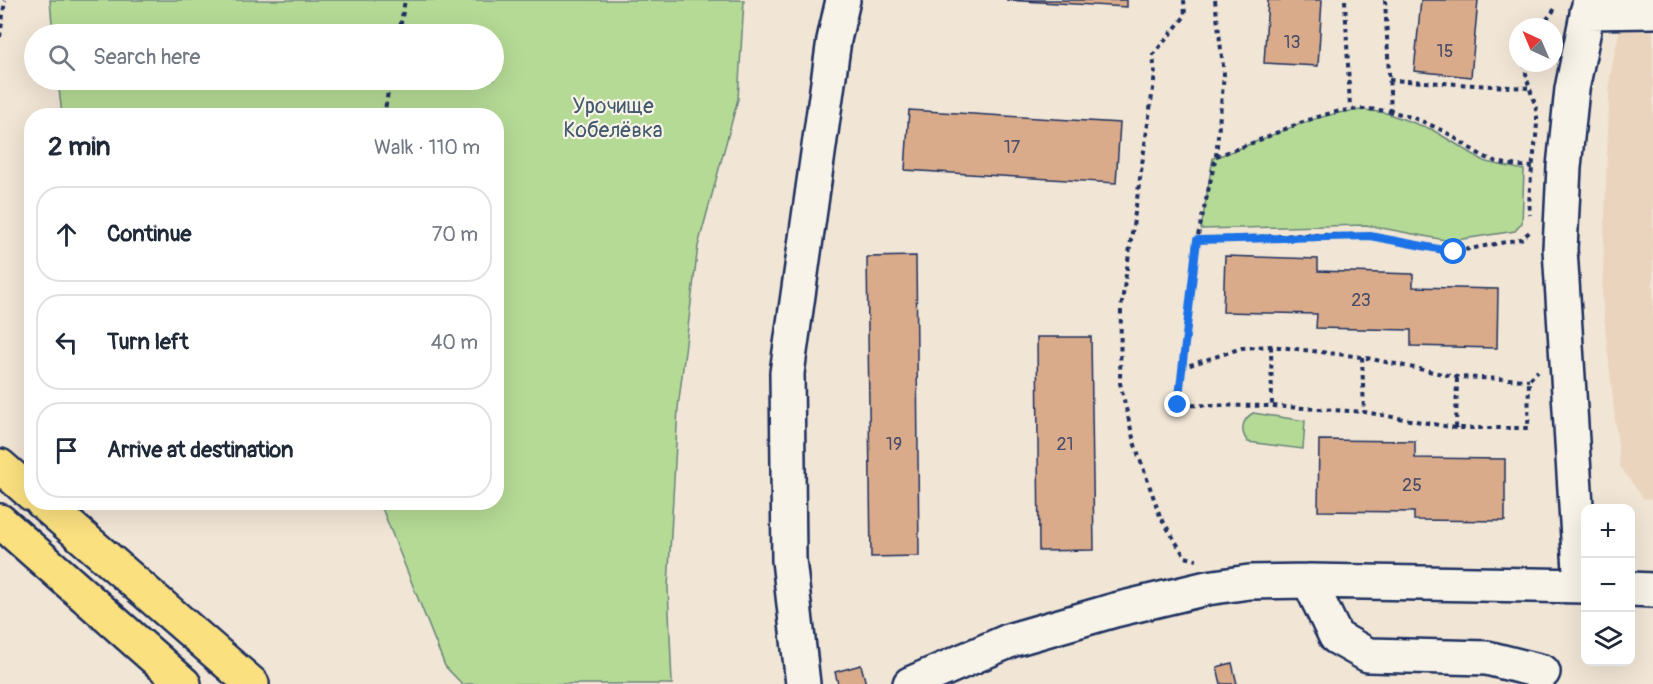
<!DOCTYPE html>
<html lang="en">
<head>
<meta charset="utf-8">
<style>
	body { margin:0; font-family:Pangolin,sans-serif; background:#f2f2f3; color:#1f2937 }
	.controls { position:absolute; right:18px; bottom:18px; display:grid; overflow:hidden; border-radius:12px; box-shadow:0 6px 24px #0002 }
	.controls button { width:54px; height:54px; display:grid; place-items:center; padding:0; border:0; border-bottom:2px solid #e0e1e3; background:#fff; color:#1f2937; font:30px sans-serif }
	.compass { position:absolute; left:1509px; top:18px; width:54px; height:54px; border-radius:50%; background:#fff; box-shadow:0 6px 24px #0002; rotate:316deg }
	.stop { position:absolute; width:18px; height:18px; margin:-14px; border:4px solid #1a73e8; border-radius:50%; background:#fff }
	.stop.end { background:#1a73e8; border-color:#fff; box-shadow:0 2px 6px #0008 }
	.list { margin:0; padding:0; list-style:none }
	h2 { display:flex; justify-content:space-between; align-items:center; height:78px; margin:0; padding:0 24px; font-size:26px }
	h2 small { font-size:20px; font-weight:400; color:#747a83 }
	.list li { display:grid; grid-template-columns:39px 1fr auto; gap:18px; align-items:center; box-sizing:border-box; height:96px; margin:0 12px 12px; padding:0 12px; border:2px solid #e0e1e3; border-radius:24px }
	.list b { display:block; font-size:22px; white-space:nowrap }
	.list em { font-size:20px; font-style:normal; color:#747a83 }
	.icon { flex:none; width:33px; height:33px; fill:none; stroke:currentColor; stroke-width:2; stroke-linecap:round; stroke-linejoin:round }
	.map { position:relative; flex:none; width:1653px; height:684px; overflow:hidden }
	.search { position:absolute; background:#fff; box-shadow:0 6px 24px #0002; left:24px; top:24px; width:480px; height:66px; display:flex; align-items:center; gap:15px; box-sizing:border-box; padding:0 21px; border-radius:33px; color:#747a83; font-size:22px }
	.panel { position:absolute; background:#fff; box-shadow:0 6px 24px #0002; left:24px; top:108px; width:480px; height:402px; border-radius:24px }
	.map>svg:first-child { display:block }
	.built { fill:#ead4be }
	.green { fill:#b5da95; stroke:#68847a; stroke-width:1.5 }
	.building { fill:#d9ab8a; stroke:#1b2f5e; stroke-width:1.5 }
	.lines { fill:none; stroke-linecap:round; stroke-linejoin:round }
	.minor-casing { stroke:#1b2f5e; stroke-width:38 }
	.major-casing { stroke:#1b2f5e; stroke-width:38 }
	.path { stroke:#1b2f5e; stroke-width:4; stroke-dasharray:4.5 4.5; stroke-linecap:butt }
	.minor { stroke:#f7f3e8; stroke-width:33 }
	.major { stroke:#fbe080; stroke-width:33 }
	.route { stroke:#1a73e8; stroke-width:8 }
	.labels { text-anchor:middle; stroke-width:4.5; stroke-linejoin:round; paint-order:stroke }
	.number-label { font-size:18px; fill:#4a4e69 }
	.park-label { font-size:21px; fill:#425a6c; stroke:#f7f3e8 }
</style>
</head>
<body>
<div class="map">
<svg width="1653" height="684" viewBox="0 0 1653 684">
	<rect width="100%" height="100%" fill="#f1e5d5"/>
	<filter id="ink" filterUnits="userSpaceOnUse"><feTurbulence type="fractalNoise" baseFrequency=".0167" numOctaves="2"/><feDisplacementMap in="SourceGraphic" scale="12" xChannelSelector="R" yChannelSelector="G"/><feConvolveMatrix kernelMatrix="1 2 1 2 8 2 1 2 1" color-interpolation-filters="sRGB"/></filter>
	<g filter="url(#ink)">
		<path class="built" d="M1653 27V500L1643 498 1620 466 1602 297 1610 76 1620 28Z"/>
		<path class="green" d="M50 0H744L738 99 698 246 678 408 668 587 672 684H462L445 666 380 503 496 502V116L62 115 58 80H494V34H53Z
			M1364 110 1386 113 1431 129 1486 162 1524 170 1522 223 1515 231 1450 241 1366 225 1201 229 1213 158C1264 142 1310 112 1364 110Z
			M1253 413 1305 421 1303 449 1248 442C1240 432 1241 420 1253 413Z"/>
		<path class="building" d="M1006 0H1127V7Z
			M1268 0H1322L1318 66 1264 63Z
			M1421 0H1478L1471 77 1414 71Z
			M909 110 1120 123 1116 183 905 170Z
			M916 256 919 556 871 557 867 257Z
			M1225 256 1318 259V271L1413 274V287L1498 289 1497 348 1411 346V330L1316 328 1317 314 1223 312Z
			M1037 337H1091L1094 550 1039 551Z
			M1319 440 1415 441V458L1505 459V521L1414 520V512L1318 511Z
			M1232 663 1237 684H1221L1217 667Z
			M861 665 866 684H838L835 672Z"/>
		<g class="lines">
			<defs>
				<path id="minor" d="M1587 12 1653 11
					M1309 581 1336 637 1368 655 1487 658 1543 672
					M1581 586 1560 249 1564 167 1572 89 1590 0
					M1630 589 1653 590
					M803 684 789 560 787 373 834 40 843 0
					M910 684 1011 640 1115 610 1207 588 1249 582 1309 581 1586 586"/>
				<path id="major" d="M0 466 32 494
					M42 502 252 684
					M0 521 184 684"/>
			</defs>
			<use href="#minor" class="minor-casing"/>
			<use href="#major" class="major-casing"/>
			<path class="path" d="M1184 0 1185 16 1153 55 1155 75 1121 309 1120 383 1134 442 1160 516 1185 557 1197 560
				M1215 0 1224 74 1216 156 1197 240 1178 405 1272 406 1364 412 1456 428H1528L1529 380 1538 371
				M1345 0 1350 108
				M1385 0 1391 111
				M1541 27 1557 6
				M399 34 405 0
				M0 37 5 0
				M1525 63C1525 83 1537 103 1537 117 1537 150 1527 182 1530 215
				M1389 80 1528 88
				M384 116 390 80
				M1216 156C1302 129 1344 83 1437 128 1456 136 1473 153 1492 160 1504 165 1520 166 1533 167
				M1197 240 1304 235 1370 236 1454 252 1521 239 1532 230
				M1271 346 1272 406
				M1362 357 1364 412
				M1181 368 1242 348 1271 346 1362 357 1457 377 1529 380
				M1456 428 1457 377"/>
			<use href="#minor" class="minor"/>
			<use href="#major" class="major"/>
		</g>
	</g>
	<g class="lines" filter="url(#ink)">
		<path class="route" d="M1178 405 1197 240 1370 236 1454 252"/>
	</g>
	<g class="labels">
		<g class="number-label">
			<text x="1292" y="48">13</text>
			<text x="1445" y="57">15</text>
			<text x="1012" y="153">17</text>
			<text x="1361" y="306">23</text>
			<text x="894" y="450">19</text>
			<text x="1065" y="450">21</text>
			<text x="1412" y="491">25</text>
		</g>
		<g class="park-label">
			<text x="613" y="113">Урочище<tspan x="613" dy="24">Кобелёвка</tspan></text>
		</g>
	</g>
</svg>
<div class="controls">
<button>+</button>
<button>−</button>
<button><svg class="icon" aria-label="layers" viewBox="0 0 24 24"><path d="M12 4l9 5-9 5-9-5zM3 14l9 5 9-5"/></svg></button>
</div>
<svg class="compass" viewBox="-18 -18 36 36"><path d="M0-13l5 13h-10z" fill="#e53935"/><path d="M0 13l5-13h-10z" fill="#747a83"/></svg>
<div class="stop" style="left:1454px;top:252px"></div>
<div class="stop end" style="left:1178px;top:405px"></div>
<div class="search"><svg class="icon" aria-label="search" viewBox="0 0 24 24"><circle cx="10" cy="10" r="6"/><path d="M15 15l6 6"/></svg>Search here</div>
<section class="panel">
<h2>2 min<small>Walk · 110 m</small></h2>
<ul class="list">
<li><svg class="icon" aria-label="ahead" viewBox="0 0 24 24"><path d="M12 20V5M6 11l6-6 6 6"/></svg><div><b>Continue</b></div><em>70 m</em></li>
<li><svg class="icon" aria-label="left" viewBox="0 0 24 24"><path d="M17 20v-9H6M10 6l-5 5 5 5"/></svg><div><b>Turn left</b></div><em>40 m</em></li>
<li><svg class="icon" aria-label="arrive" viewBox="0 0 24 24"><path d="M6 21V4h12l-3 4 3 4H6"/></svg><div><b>Arrive at destination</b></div></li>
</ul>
</section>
</div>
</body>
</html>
